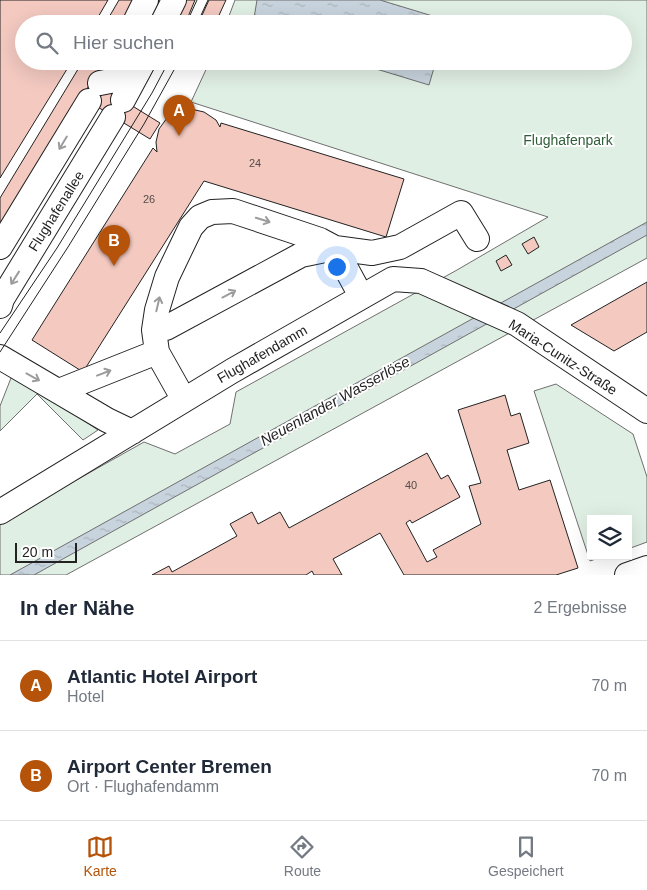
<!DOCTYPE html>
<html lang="de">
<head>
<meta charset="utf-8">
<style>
	body { margin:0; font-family:Helvetica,sans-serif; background:#f6f6f7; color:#1f2937 }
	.controls { position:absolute; right:15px; bottom:15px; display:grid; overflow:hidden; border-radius:0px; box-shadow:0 5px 20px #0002 }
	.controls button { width:45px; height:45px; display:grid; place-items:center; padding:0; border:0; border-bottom:1px solid #e0e1e3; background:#fff; color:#1f2937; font:25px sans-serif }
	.scale { position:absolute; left:15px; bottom:12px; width:62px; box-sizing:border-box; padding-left:5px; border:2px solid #222; border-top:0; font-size:14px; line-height:18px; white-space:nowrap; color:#222; -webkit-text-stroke:4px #fff; paint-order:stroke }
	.you { position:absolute; left:336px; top:266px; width:18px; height:18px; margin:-12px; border:4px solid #fff; border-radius:50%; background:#1a73e8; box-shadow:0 0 0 8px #1a73e833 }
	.badge { display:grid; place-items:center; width:32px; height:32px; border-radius:50%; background:#b45309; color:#fff; font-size:16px; font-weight:700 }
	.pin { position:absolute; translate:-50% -41px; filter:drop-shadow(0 1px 2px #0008) }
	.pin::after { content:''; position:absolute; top:26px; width:18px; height:15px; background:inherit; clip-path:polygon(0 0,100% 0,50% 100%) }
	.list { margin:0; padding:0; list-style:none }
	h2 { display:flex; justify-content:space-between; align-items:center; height:65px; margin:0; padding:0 20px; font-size:21px }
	h2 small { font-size:16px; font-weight:400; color:#747a83 }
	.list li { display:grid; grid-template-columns:32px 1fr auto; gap:15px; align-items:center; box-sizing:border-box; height:90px; padding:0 20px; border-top:1px solid #e0e1e3 }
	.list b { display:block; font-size:19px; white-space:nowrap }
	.list p { margin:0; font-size:16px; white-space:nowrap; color:#747a83 }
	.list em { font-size:16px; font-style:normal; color:#747a83 }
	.icon { flex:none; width:28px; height:28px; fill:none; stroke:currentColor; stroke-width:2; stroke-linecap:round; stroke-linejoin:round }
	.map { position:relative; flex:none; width:647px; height:575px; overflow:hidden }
	.search { position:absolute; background:#fff; box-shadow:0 5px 20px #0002; left:15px; right:15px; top:15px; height:55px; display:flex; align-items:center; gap:12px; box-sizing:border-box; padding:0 18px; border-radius:28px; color:#747a83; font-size:19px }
	.sheet { height:245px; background:#fff }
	nav { display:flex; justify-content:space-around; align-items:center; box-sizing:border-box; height:70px; border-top:1px solid #e0e1e3; background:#fff; font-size:14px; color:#747a83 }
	nav a { display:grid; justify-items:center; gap:2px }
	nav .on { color:#b45309 }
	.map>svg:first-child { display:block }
	.green { fill:#e0efe3; stroke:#6f6f6f }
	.water { fill:url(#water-ripples); stroke:#6f6f6f }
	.building { fill:#f3c9c0; stroke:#222 }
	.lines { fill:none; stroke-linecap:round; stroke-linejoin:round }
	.minor-casing { stroke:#222; stroke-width:26 }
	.minor { stroke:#fff; stroke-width:24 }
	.tram { stroke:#222; stroke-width:1 }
	.oneway { stroke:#9c9c9c }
	.labels { text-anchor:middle; stroke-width:4; stroke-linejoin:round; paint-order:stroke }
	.number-label { font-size:11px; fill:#564c4a }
	.park-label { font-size:14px; fill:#2f5e38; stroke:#fff }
	.street-label { font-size:14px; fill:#222; stroke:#fff }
	.water-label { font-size:15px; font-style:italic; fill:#222; stroke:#fff }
</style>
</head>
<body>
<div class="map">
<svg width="647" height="575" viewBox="0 0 647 575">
	<defs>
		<pattern id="water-ripples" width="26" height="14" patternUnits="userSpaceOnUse" patternTransform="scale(1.25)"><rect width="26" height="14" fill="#c7d3dd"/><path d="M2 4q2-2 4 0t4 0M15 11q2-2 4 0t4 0" fill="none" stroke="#abb5bd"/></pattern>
	</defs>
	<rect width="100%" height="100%" fill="#fff"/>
	<path class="green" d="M235 0H647V258L66 575H0V523L144 442 175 454 230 424 236 392 457 270 548 217 191 102 210 61H623V24H226Z
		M11 378 19 379 28 383 98 430 83 440 37 394 0 431V406Z
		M556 384 633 434 647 477V542L628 549V519H591V556H605L590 561 534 391Z"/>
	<path class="water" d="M257 0H380L449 21 448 24H253Z
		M350 61H436L429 85Z
		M647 222V235L34 575H10Z"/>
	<path class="building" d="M0 0H108L94 24H24V61H72L0 178Z
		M119 0H136L125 24H105Z
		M178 0H195L185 24H167Z
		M209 0H226L215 24H198Z
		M83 61H104L0 231V198Z
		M92 81 160 123 150 139 83 98Z
		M191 109 204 112 216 120 220 127 221 123 404 179 386 237 204 181 83 372 32 340 153 148 157 152 156 142 159 129 167 118 178 111Z
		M534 237 539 247 528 254 522 244Z
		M506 255 512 265 501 271 496 261Z
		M647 282V332L614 351 571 325Z
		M505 395 511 416 520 413 529 443 507 450 519 490 550 480 578 568 556 575H404L380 533 333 559 342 575H314L312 571 306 575H152L169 566 172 572 237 536 230 524 252 512 258 524 280 512 289 528 427 453 441 479 448 475 460 497 412 523 410 520 406 523 427 562 437 557 433 550 481 524 469 486 481 483 458 410Z"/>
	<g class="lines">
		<defs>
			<path id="minor" d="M134 24 146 0
				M162 24 174 0
				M100 83 136 76
				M123 100 144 61
				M0 247 89 101
				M0 306 2 299 113 117
				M154 330 166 328 301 255 335 248 361 296
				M0 357 107 420 132 432
				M59 391 157 352
				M184 400 157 352 154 330 157 310 167 277 191 227 200 217 212 212 233 211 320 240 335 248 372 253 400 247 461 213 477 239
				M0 512 232 371 393 279 421 281 517 324 647 411
				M627 575 647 568"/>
		</defs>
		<use href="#minor" class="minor-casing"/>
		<use href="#minor" class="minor"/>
		<path class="tram" d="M186 24 197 0
			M197 24 208 0
			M0 333 57 248 152 93 169 61
			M0 352 68 247 144 124 179 61"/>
	</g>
	<defs><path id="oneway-shaft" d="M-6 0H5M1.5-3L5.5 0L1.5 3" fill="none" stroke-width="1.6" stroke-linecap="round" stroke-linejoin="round" transform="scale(1.25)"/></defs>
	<g class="oneway">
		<use href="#oneway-shaft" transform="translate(63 143) rotate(121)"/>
		<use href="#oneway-shaft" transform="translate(263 220) rotate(17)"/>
		<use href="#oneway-shaft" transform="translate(15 278) rotate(122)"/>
		<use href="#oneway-shaft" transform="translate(229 294) rotate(-28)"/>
		<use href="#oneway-shaft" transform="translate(158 304) rotate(-77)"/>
		<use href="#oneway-shaft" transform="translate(104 373) rotate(-21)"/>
		<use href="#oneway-shaft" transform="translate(33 377) rotate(29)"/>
	</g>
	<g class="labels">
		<g class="number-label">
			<text x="255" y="167">24</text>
			<text x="149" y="203">26</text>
			<text x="411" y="489">40</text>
		</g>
		<g class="park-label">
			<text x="568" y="145">Flughafenpark</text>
		</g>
		<g class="street-label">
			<text transform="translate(56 211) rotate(-58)" y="5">Flughafenallee</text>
			<text transform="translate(262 354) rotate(-30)" y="5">Flughafendamm</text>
			<text transform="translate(563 357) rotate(33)" y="5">Maria-Cunitz-Straße</text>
		</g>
		<g class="water-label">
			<text transform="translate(335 401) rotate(-29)" y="5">Neuenlander Wasserlöse</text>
		</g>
	</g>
</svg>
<div class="controls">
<button><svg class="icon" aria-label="layers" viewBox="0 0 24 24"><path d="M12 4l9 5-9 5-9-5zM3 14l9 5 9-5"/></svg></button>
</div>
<div class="scale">20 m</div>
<div class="you"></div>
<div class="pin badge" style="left:179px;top:136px">A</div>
<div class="pin badge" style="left:114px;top:266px">B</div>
<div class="search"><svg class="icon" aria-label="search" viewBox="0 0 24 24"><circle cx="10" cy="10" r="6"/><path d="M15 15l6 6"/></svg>Hier suchen</div>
</div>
<section class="sheet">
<h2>In der Nähe<small>2 Ergebnisse</small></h2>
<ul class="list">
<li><span class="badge">A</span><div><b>Atlantic Hotel Airport</b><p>Hotel</p></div><em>70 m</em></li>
<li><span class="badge">B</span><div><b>Airport Center Bremen</b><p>Ort · Flughafendamm</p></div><em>70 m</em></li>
</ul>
</section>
<nav>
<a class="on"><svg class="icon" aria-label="map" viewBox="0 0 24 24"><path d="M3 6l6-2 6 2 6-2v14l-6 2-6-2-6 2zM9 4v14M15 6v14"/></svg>Karte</a>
<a><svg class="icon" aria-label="directions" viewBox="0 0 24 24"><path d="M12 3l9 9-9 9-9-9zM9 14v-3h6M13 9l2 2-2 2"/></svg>Route</a>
<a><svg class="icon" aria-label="saved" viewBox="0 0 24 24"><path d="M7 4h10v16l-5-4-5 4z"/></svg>Gespeichert</a>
</nav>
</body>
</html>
